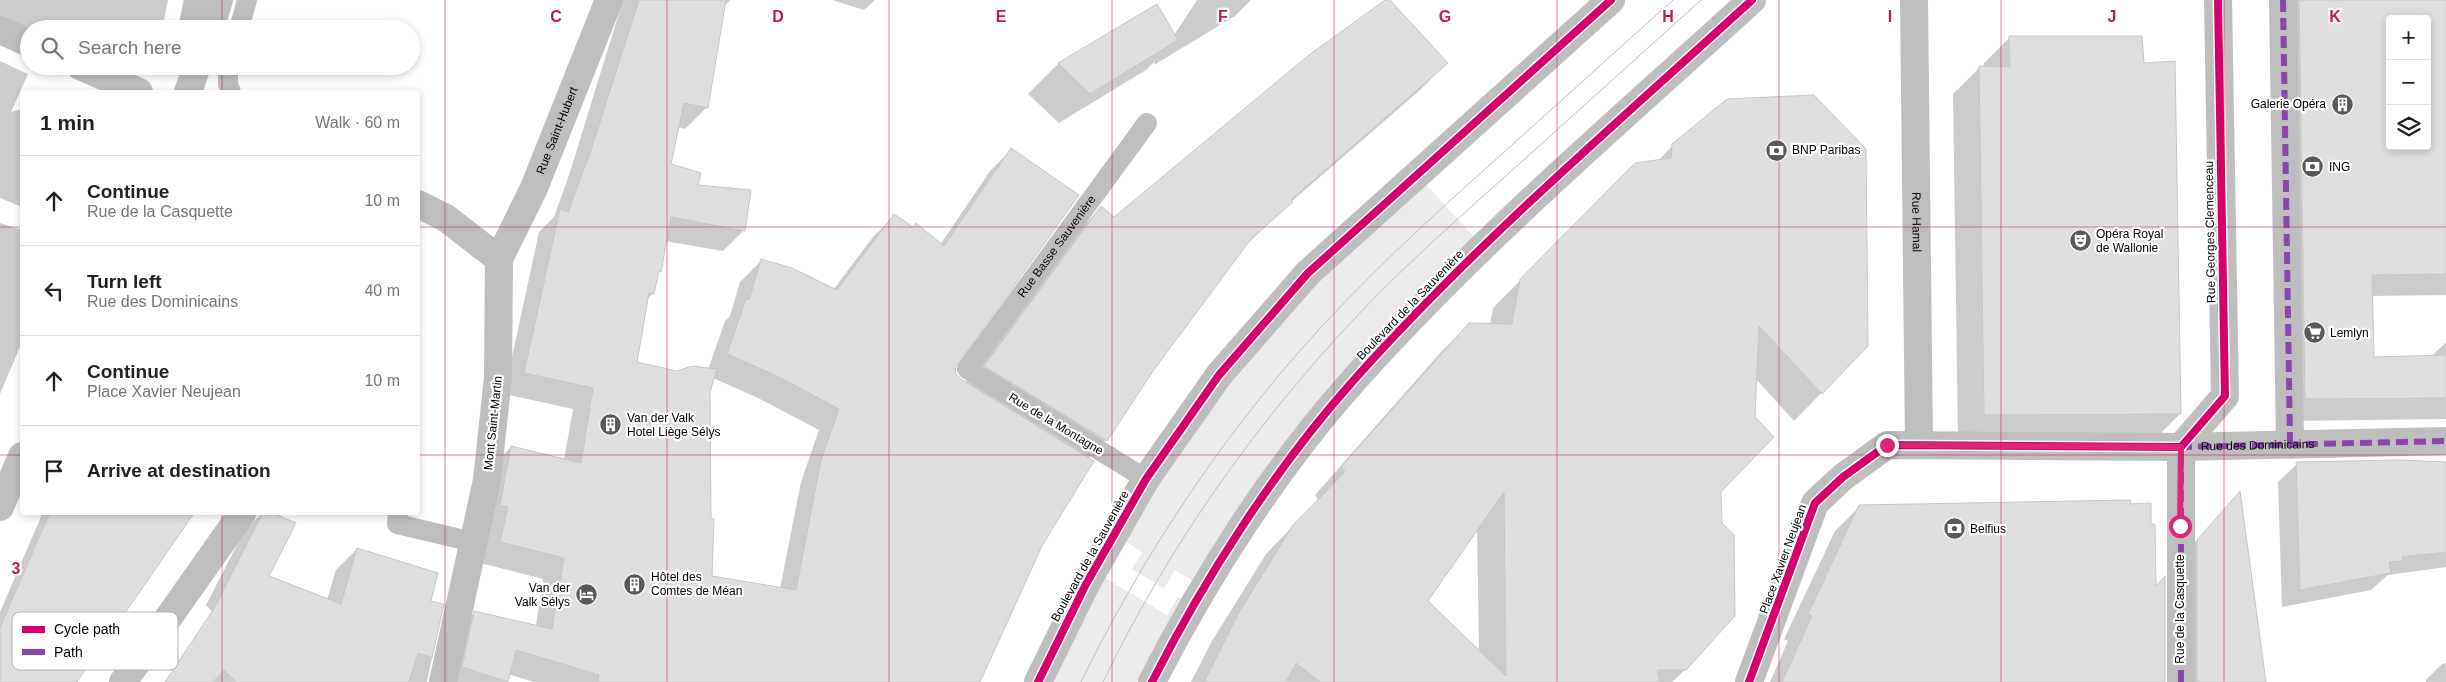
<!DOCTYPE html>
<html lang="en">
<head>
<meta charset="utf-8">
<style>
	body { margin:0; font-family:Arial,sans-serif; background:#f2f2f2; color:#202124 }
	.controls { position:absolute; right:15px; top:15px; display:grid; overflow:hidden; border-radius:5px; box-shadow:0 2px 8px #0003 }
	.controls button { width:45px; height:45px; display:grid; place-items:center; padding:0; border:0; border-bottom:1px solid #e0e0e0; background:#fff; color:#202124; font:25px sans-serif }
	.stop { position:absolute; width:15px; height:15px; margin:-11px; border:4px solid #db2777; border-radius:50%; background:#fff }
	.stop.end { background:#db2777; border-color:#fff; box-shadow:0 1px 5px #0008 }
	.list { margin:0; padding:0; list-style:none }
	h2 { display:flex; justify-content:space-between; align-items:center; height:65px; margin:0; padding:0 20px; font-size:21px }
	h2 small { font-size:16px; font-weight:400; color:#757577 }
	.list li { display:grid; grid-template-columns:32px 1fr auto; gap:15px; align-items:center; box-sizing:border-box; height:90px; padding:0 20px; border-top:1px solid #e0e0e0 }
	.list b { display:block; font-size:19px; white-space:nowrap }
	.list p { margin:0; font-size:16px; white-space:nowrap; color:#757577 }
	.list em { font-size:16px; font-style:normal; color:#757577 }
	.icon { flex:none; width:28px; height:28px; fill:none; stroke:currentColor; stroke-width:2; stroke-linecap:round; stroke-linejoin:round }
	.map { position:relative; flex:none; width:2446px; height:682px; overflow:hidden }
	.search { position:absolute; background:#fff; box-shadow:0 2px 8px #0003; left:20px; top:20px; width:400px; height:55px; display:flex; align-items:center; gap:12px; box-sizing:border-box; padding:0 18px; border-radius:28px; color:#757577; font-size:19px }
	.panel { position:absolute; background:#fff; box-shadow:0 2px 8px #0003; left:20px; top:90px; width:400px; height:425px; border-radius:5px }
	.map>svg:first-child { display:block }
	.green { fill:#ebebeb }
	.shadow { fill:#0003; fill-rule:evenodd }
	.building { fill:#dfdfdf; stroke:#c6c6c6; fill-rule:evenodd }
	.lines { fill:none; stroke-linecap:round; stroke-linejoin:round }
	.lane { stroke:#bebebe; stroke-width:20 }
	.street { stroke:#bebebe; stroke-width:28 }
	.tram { stroke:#bebebe; stroke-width:1 }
	.quiet { stroke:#8e44ad; stroke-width:6; stroke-dasharray:12 6; stroke-linecap:butt }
	.cycleway-casing { stroke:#fff; stroke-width:11 }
	.cycleway { stroke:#d6006c; stroke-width:8 }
	.route { stroke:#db2777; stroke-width:6 }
	.grid { fill:none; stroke:#c2185b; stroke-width:1; stroke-opacity:0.55 }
	.labels { text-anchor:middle; stroke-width:4.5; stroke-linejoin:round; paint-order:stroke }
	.poi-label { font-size:12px; fill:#000; stroke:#fff; text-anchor:start }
	.street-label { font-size:12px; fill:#000; stroke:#fff }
	.key { fill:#fff; stroke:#b2b2b2; stroke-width:1 }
	.key-label { font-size:14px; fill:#000 }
	.grid-label { font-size:16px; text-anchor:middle; font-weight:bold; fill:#c2185b; stroke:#fff; stroke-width:4.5; stroke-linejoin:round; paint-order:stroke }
</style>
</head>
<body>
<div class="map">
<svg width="2446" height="682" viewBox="0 0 2446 682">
	<rect width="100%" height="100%" fill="#fff"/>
	<path class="green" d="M1419 177 1479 242 1201 586 1175 570 1164 589 1132 569 1142 552 1117 536 1222 379Z
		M1097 573 1167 615 1178 597 1188 602 1146 682H1042Z"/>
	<path class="shadow" d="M0 0H168L162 29H29L0 31Z
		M623 0H730L724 7 706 108 685 129 678 127 670 165 696 186 744 230 723 251 665 241 660 271 657 275 653 293 647 300 635 363 677 372 708 370 725 321 730 316 740 282 761 261 833 290 873 237 894 216 940 245 990 171 1011 150 956 362 955 374 965 383 1074 235 1101 208 1114 219 1388 0 1447 63 1419 91 1291 202 1244 247 1152 370 1106 440 1088 459 1041 546 979 682H534L508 674 506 682H443L454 633 475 612 536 626 543 579 480 563 490 468 511 447 564 460 573 409 504 394 539 232 554 217 570 172ZM713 378 758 398 819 430 801 482 780 589 711 577 709 392Z
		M832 0H875L864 10Z
		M1197 0H1251L1235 16 1154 65 1155 61 1146 70 1059 123 1028 94 1058 64 1157 6 1174 35Z
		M2271 0H2446V295L2371 296 2372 358 2433 355 2446 342V419L2284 421ZM2390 19H2427V146H2390Z
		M2010 37 2180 414 2154 440 1958 441 1953 94 1980 67 1984 68V63Z
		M0 61 28 74 11 112 22 109V207L0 198Z
		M79 66H144L132 78Z
		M1673 145 1867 346 1794 421 1756 379 1720 491 1685 670 1672 682H1191L1212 641 1266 554 1318 500 1315 495 1441 352 1469 324 1490 325 1493 308 1635 164 1657 162ZM1477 528 1479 651 1426 601Z
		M0 223 22 230V342L0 394Z
		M2297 464H2446V567L2388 575 2371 590 2282 607 2278 482Z
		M2239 494 2264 682H2273H2180L2181 557Z
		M1860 506 2155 588 2164 682H1770L1788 641 1784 639 1835 531Z
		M43 512H193L76 682H0V612Z
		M263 512 267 577 327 600 336 570 357 549 430 602 443 605 427 682H166L217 617 206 605 243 533Z
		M2446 663V682H2426V680L2442 664Z"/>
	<path class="building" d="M639 0H726L708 108 684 103 671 164 701 173 698 185 751 190 745 231 671 217 661 272 659 271 654 294 649 293 637 362 677 371 692 366 717 369 710 392 711 519H714L712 576 796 590 821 460 839 409 779 377 727 354 746 299 749 300 761 259 792 268 837 290 894 214 913 227 916 223 944 246 1011 148 1079 195 955 368 956 374 961 379 1094 461 1042 546 980 682H598L599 675 516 650 508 682 462 667 474 611 552 629 564 558 500 542 508 507 500 505 511 446 581 463 593 388 524 373 560 209 568 212 591 150Z
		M1385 0H1390L1448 63 1291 200 1293 202 1251 239 1153 371 1107 441 984 366 1101 206 1114 217 1309 55Z
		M2299 0H2446V274L2372 275 2374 357 2446 355V398L2305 399ZM2390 19H2427V146H2390Z
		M1157 4 1178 40 1090 94 1058 63Z
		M2009 36H2142L2144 63 2175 61 2181 414 1984 415 1979 66 2010 67Z
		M1814 95 1866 149 1868 346 1822 394 1759 326 1755 417 1774 437 1721 492 1722 523 1734 535 1735 616 1686 670H1657L1660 682H1320L1296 663 1286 682H1204L1238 614 1293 525 1345 472 1341 467 1469 323 1512 324 1520 279 1635 163 1671 158 1672 144 1727 99ZM1504 492 1506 676 1428 601Z
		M2398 460 2446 462V552L2402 557 2403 561 2389 562 2391 573 2300 590 2296 462Z
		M2240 491 2266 682H2197V540Z
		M2130 500 2131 504 2151 503V523L2155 525 2156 586 2165 576V682H1782L1812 616 1808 614 1859 505Z
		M50 512H195L77 682H0V628Z
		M263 512H270L296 523 269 576 341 604 357 548 438 573 431 601 444 604 432 658 418 653 409 682H236L224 670 213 682H165L215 607Z"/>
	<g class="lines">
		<g class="lane">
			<path d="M239 29 247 0"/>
			<path d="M228 66V84L231 92"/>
			<path id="s1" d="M1146 479 967 369 1147 123"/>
			<path d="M398 512 397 524 473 542"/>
		</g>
		<g class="street">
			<path id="s2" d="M1914 0 1919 444"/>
			<path d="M2283 0 2290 443"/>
			<path d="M192 29 198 0"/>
			<path d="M210 29 219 0"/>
			<path d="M0 30 29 43"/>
			<path d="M80 66 139 92"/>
			<path d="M188 92 197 66"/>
			<path d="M418 204 446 218 499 259 498 377 487 480 443 682"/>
			<path id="s3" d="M499 259 534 188 609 0"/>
			<path d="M2181 447 2225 396 2218 0"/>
			<path d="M0 507 22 456"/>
			<path d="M123 682 243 512"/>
			<path d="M1038 682 1086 584 1146 479 1219 375 1308 273 1611 0"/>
			<path d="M1152 682C1204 579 1276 467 1353 381 1476 243 1616 124 1752 0"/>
			<path id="s4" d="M1749 682 1815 503 1843 477 1887 445 2181 447 2446 441"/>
			<path d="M2181 682V447"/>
		</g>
		<path class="tram" d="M1081 682C1138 565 1211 453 1297 354 1360 282 1431 217 1503 153 1560 102 1616 51 1673 0
			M1103 682C1167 549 1254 425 1356 317 1406 264 1462 215 1517 166 1578 111 1640 55 1701 0"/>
		<path class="quiet" d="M2283 0 2290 443
			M2181 682V447L2446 441"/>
		<defs>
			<path id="cycleway" d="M1038 682 1086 584 1146 479 1219 375 1308 273 1611 0
				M1152 682C1204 579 1276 467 1353 381 1476 243 1616 124 1752 0
				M1749 682 1815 503 1843 477 1887 445 2181 447 2225 396 2218 0"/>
		</defs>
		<use href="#cycleway" class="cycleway-casing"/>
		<use href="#cycleway" class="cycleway"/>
	</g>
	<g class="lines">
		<path class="route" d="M1887 445 2181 447 2180 526"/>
	</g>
	<path class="grid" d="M222 0V29M445 0V682M667 0V682M889 0V682M1112 0V682M1334 0V682M1557 0V682M1779 0V682M2001 0V682M2224 0V682M222 66V92M0 227H22M418 227H2446M0 455H22M418 455H2446M222 512V682"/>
	<defs>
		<symbol id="building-disc" viewBox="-11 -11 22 22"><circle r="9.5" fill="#595959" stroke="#fff"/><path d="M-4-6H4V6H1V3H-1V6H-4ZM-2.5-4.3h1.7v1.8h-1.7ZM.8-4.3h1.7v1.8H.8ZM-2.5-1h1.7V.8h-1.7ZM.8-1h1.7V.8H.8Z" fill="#fff"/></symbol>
		<symbol id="bank-disc" viewBox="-11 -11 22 22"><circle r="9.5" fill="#595959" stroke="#fff"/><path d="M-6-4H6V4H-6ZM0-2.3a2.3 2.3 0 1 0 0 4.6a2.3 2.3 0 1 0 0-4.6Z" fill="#fff"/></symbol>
		<symbol id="theatre-disc" viewBox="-11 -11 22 22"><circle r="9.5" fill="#595959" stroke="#fff"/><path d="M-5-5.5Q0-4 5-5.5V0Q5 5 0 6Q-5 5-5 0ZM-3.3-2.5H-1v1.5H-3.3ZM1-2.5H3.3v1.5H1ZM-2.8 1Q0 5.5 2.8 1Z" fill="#fff"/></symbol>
		<symbol id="supermarket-disc" viewBox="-11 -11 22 22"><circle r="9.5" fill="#595959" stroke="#fff"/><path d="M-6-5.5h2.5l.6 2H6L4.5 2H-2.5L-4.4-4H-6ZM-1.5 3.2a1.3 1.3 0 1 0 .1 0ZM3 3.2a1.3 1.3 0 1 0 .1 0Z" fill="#fff"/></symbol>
		<symbol id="hotel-disc" viewBox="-11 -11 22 22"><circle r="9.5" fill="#595959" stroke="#fff"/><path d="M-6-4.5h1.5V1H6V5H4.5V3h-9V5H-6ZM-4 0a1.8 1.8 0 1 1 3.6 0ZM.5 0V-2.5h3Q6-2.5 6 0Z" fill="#fff"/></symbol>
	</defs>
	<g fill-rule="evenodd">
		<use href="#building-disc" x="2330" y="92" width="25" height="25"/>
		<use href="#bank-disc" x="1764" y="138" width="25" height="25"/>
		<use href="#bank-disc" x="2300" y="154" width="25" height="25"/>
		<use href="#theatre-disc" x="2068" y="228" width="25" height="25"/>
		<use href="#supermarket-disc" x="2302" y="320" width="25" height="25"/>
		<use href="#building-disc" x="598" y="412" width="25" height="25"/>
		<use href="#bank-disc" x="1942" y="516" width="25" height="25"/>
		<use href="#building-disc" x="622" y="572" width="25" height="25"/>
		<use href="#hotel-disc" x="574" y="582" width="25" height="25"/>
	</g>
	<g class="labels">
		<g class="poi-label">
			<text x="2326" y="108" text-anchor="end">Galerie Opéra</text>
			<text x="1792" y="154">BNP Paribas</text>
			<text x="2329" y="171">ING</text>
			<text x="2096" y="238">Opéra Royal<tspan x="2096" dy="14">de Wallonie</tspan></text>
			<text x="2330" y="337">Lemlyn</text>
			<text x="627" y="422">Van der Valk<tspan x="627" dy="14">Hotel Liège Sélys</tspan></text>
			<text x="1970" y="533">Belfius</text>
			<text x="651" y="581">Hôtel des<tspan x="651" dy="14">Comtes de Méan</tspan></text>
			<text x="570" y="592" text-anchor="end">Van der<tspan x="570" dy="14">Valk Sélys</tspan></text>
		</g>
		<g class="street-label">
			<text dy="4" stroke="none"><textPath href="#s3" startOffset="141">Rue Saint-Hubert</textPath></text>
			<text dy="4" stroke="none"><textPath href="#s2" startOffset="222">Rue Hamal</textPath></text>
			<text transform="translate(2210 232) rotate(-91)" y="4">Rue Georges Clemenceau</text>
			<text dy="4" stroke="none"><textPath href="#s1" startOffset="362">Rue Basse Sauvenière</textPath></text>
			<text transform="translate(1410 305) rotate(-46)" y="4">Boulevard de la Sauvenière</text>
			<text transform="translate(493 423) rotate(-84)" y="4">Mont Saint-Martin</text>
			<text transform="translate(1056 424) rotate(31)" y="4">Rue de la Montagne</text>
			<text dy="4" stroke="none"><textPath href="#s4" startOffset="654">Rue des Dominicains</textPath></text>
			<text transform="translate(1090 556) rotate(-61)" y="4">Boulevard de la Sauvenière</text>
			<text transform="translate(1783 559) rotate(-70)" y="4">Place Xavier Neujean</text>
			<text transform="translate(2180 609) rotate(-90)" y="4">Rue de la Casquette</text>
		</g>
	</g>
	<rect x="12" y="612" width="166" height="58" rx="8" class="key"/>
	<rect x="22" y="626" width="23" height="7" fill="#d6006c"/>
	<rect x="22" y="649" width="23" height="6" fill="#8e44ad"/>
	<g class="key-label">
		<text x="54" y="634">Cycle path</text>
		<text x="54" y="657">Path</text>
	</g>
	<g class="grid-label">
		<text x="556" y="22">C</text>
		<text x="778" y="22">D</text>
		<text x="1001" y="22">E</text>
		<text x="1223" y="22">F</text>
		<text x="1445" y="22">G</text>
		<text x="1668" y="22">H</text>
		<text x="1890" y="22">I</text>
		<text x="2112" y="22">J</text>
		<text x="2335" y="22">K</text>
		<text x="16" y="574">3</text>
	</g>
</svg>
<div class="controls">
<button>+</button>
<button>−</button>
<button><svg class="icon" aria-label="layers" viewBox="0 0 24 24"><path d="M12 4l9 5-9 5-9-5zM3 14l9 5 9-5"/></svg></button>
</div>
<div class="stop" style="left:2180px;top:526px"></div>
<div class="stop end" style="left:1887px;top:445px"></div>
<div class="search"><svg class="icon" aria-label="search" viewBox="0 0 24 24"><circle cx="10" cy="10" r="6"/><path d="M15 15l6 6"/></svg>Search here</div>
<section class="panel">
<h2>1 min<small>Walk · 60 m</small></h2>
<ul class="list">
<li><svg class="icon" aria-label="ahead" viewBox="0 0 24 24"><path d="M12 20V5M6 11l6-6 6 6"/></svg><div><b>Continue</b><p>Rue de la Casquette</p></div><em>10 m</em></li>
<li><svg class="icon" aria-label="left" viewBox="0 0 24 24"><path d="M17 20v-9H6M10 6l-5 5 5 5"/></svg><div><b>Turn left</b><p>Rue des Dominicains</p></div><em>40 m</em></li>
<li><svg class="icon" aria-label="ahead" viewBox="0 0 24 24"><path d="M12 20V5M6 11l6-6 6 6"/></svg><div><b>Continue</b><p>Place Xavier Neujean</p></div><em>10 m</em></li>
<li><svg class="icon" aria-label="arrive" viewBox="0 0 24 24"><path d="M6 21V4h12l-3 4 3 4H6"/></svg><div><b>Arrive at destination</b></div></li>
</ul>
</section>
</div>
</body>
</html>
